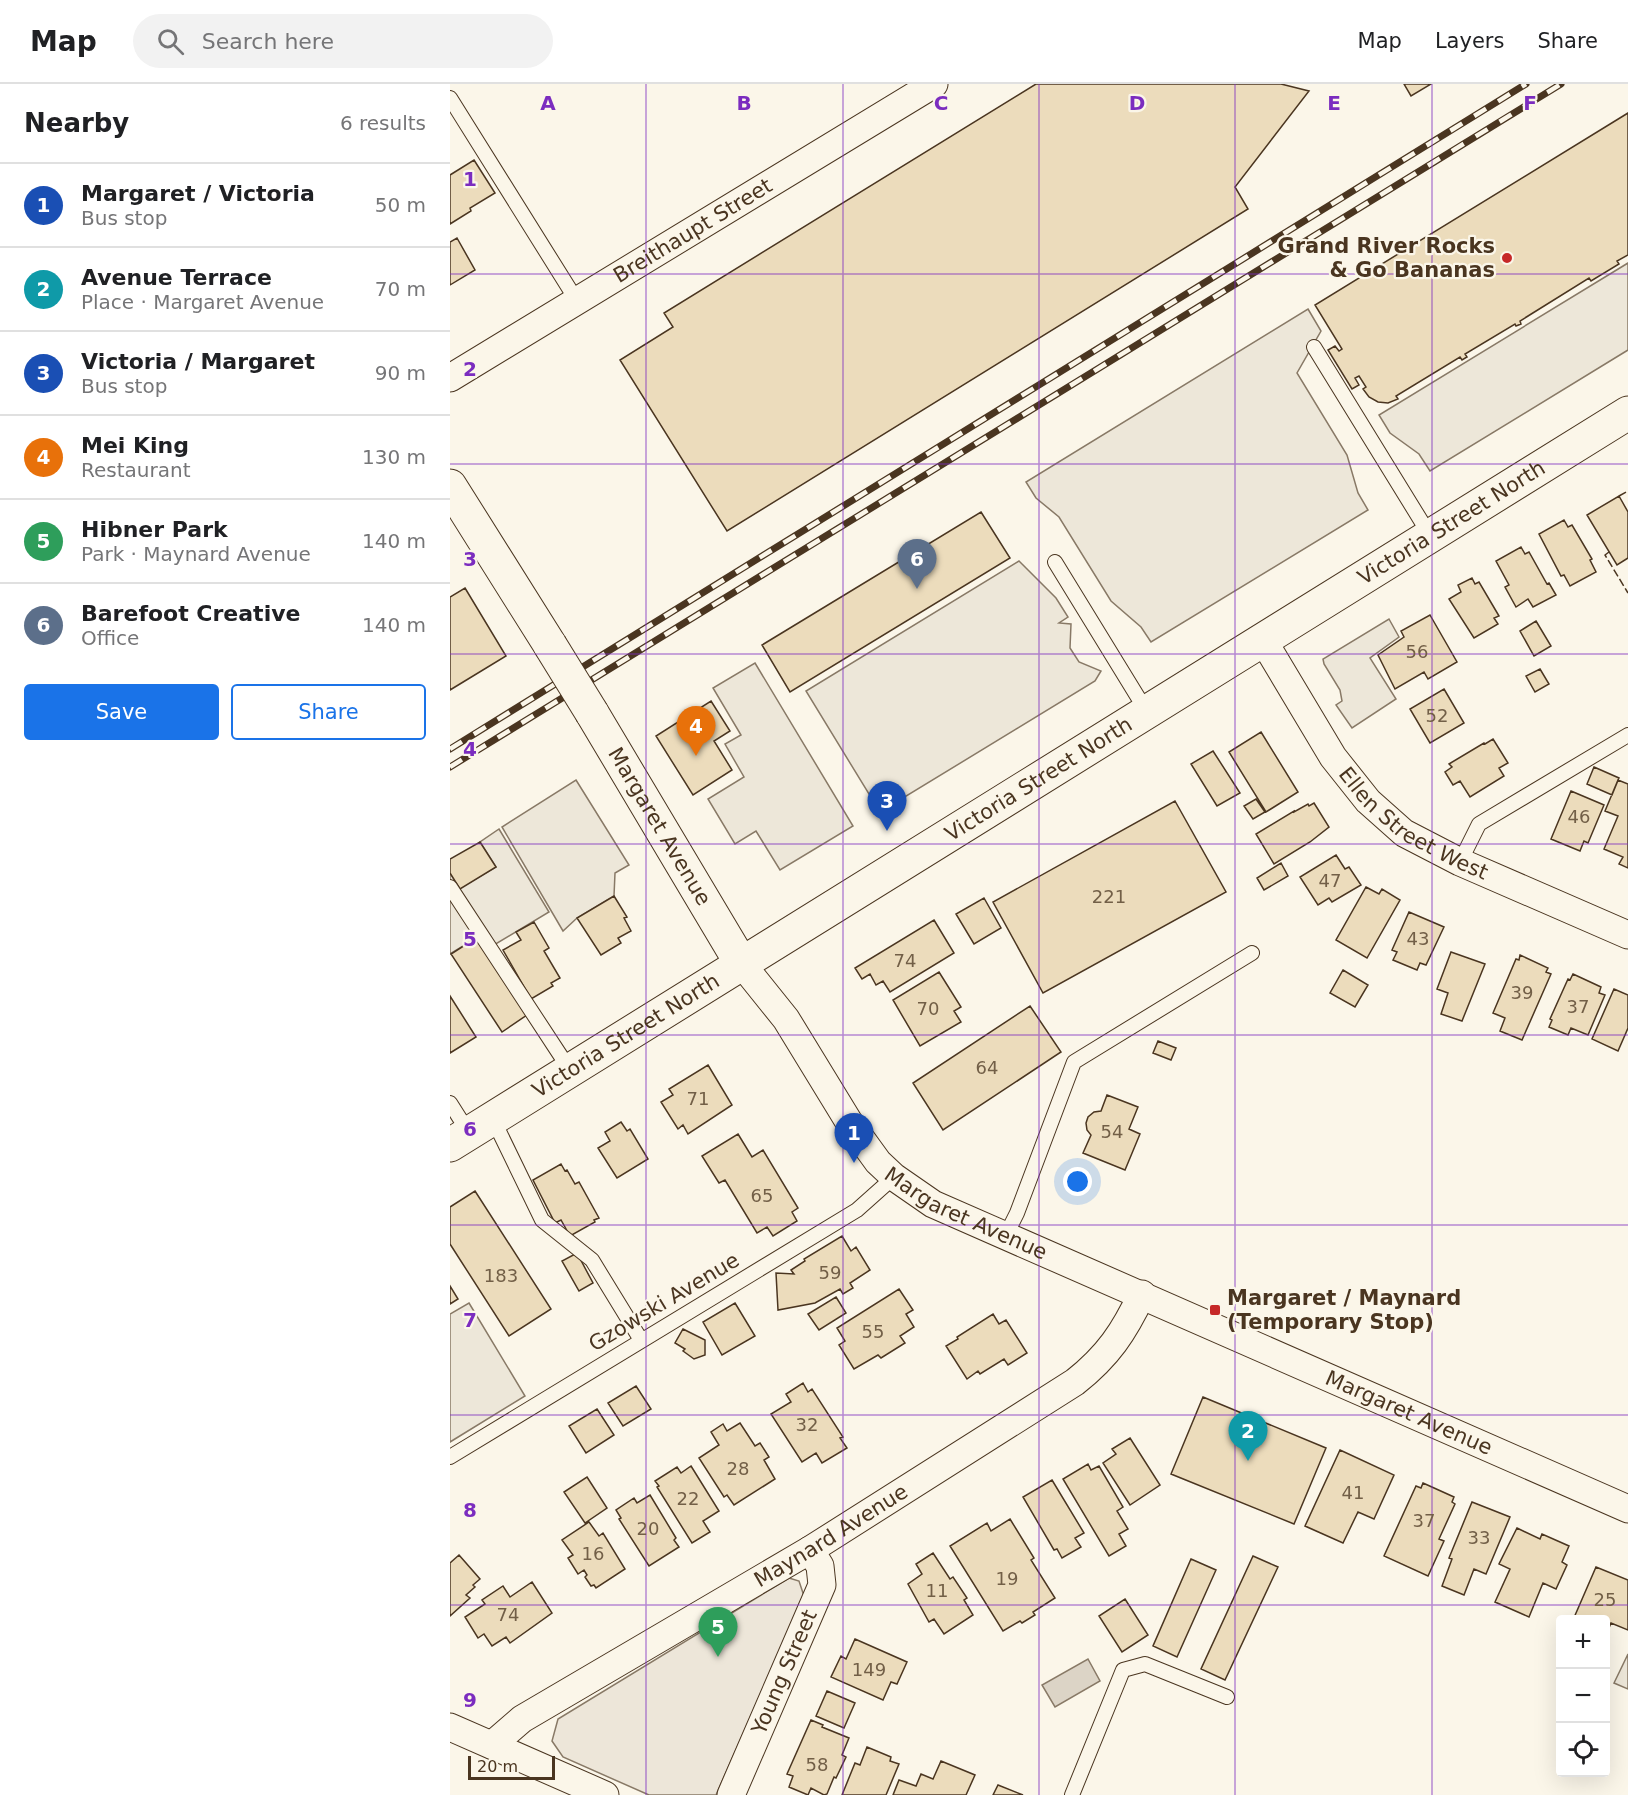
<!DOCTYPE html>
<html lang="en">
<head>
<meta charset="utf-8">
<style>
	body { margin:0; font-family:"DejaVu Sans",sans-serif; background:#f2f2f2; color:#202124 }
	.controls { position:absolute; right:18px; bottom:18px; display:grid; overflow:hidden; border-radius:6px; box-shadow:0 6px 24px #0002 }
	.controls button { width:54px; height:54px; display:grid; place-items:center; padding:0; border:0; border-bottom:2px solid #e0e0e0; background:#fff; color:#202124; font:30px sans-serif }
	.scale { position:absolute; left:18px; bottom:15px; width:87px; box-sizing:border-box; padding-left:6px; border:3px solid #4a3520; border-top:0; font-size:16px; line-height:21px; white-space:nowrap; color:#4a3520; -webkit-text-stroke:4px #fbf6e9; paint-order:stroke }
	.you { position:absolute; left:628px; top:1098px; width:21px; height:21px; margin:-15px; border:4px solid #fff; border-radius:50%; background:#1a73e8; box-shadow:0 0 0 9px #1a73e833 }
	.badge { display:grid; place-items:center; width:39px; height:39px; border-radius:50%; background:#1a73e8; color:#fff; font-size:20px; font-weight:700 }
	.pin { position:absolute; translate:-50% -50px; filter:drop-shadow(0 2px 3px #0008) }
	.pin::after { content:''; position:absolute; top:32px; width:21px; height:18px; background:inherit; clip-path:polygon(0 0,100% 0,50% 100%) }
	.list { margin:0; padding:0; list-style:none }
	h2 { display:flex; justify-content:space-between; align-items:center; height:78px; margin:0; padding:0 24px; font-size:26px }
	h2 small { font-size:20px; font-weight:400; color:#757577 }
	.list li { display:grid; grid-template-columns:39px 1fr auto; gap:18px; align-items:center; box-sizing:border-box; height:84px; padding:0 24px; border-top:2px solid #e0e0e0 }
	.list b { display:block; font-size:22px; white-space:nowrap }
	.list p { margin:0; font-size:20px; white-space:nowrap; color:#757577 }
	.list em { font-size:20px; font-style:normal; color:#757577 }
	.actions { display:flex; gap:12px; padding:18px 24px }
	.actions a { flex:1; padding:14px 0; border:2px solid #1a73e8; border-radius:6px; text-align:center; font-size:21px; color:#1a73e8 }
	.actions .main { background:#1a73e8; color:#fff }
	.icon { flex:none; width:33px; height:33px; fill:none; stroke:currentColor; stroke-width:2; stroke-linecap:round; stroke-linejoin:round }
	.map { position:relative; flex:none; width:1178px; height:1711px; overflow:hidden }
	header { display:flex; align-items:center; gap:36px; box-sizing:border-box; height:84px; padding:0 30px; background:#fff; border-bottom:2px solid #e0e0e0 }
	header strong { font-size:28px }
	nav { display:flex; gap:33px; margin-inline-start:auto; font-size:21px }
	.search { width:420px; height:54px; background:#f2f2f2; display:flex; align-items:center; gap:15px; box-sizing:border-box; padding:0 21px; border-radius:33px; color:#757577; font-size:22px }
	main { display:flex }
	aside { flex:1; background:#fff }
	.map>svg:first-child { display:block }
	.green { fill:#ede6d9; stroke:#887966; stroke-width:1.5 }
	.parking { fill:#ede7d9; stroke:#887966; stroke-width:1.5 }
	.water { fill:#dcd4c6; stroke:#887966; stroke-width:1.5 }
	.building { fill:#ecdcbc; stroke:#4a3520; stroke-width:1.5 }
	.lines { fill:none; stroke-linecap:round; stroke-linejoin:round }
	.lane-casing { stroke:#4a3520; stroke-width:16 }
	.street-casing { stroke:#4a3520; stroke-width:29 }
	.secondary-casing { stroke:#4a3520; stroke-width:35 }
	.lane { stroke:#fbf6e9; stroke-width:14 }
	.street { stroke:#fbf6e9; stroke-width:27 }
	.secondary { stroke:#fbf6e9; stroke-width:33 }
	.rail-casing { stroke:#4a3520; stroke-width:7 }
	.rail { stroke:#fbf6e9; stroke-width:4.5; stroke-dasharray:14; stroke-linecap:butt }
	.secondary-bridge-casing { stroke:#4a3520; stroke-width:35; stroke-linecap:butt }
	.secondary-bridge { stroke:#fbf6e9; stroke-width:33 }
	.fence { stroke:#4a3520; stroke-width:1.5; stroke-dasharray:8 3; stroke-linecap:butt }
	.grid { fill:none; stroke:#7b2cbf; stroke-width:1.5; stroke-opacity:0.55 }
	.poi-dot { fill:#c62828; stroke:#fbf6e9; stroke-width:2 }
	.labels { text-anchor:middle; stroke-width:4.5; stroke-linejoin:round; paint-order:stroke }
	.number-label { font-size:18px; fill:#725f47 }
	.street-label { font-size:21px; fill:#4a3520; stroke:#fbf6e9 }
	.poi-label { font-size:21px; font-weight:bold; fill:#4a3520; stroke:#fbf6e9; text-anchor:end }
	.grid-label { font-size:20px; text-anchor:middle; font-weight:bold; fill:#7b2cbf; stroke:#fbf6e9; stroke-width:4.5; stroke-linejoin:round; paint-order:stroke }
</style>
</head>
<body>
<header>
<strong>Map</strong>
<div class="search"><svg class="icon" aria-label="search" viewBox="0 0 24 24"><circle cx="10" cy="10" r="6"/><path d="M15 15l6 6"/></svg>Search here</div>
<nav><a>Map</a><a>Layers</a><a>Share</a></nav>
</header>
<main>
<aside>
<h2>Nearby<small>6 results</small></h2>
<ul class="list">
<li><span class="badge" style="background:#1a4fb4">1</span><div><b>Margaret / Victoria</b><p>Bus stop</p></div><em>50 m</em></li>
<li><span class="badge" style="background:#0f9aa8">2</span><div><b>Avenue Terrace</b><p>Place · Margaret Avenue</p></div><em>70 m</em></li>
<li><span class="badge" style="background:#1a4fb4">3</span><div><b>Victoria / Margaret</b><p>Bus stop</p></div><em>90 m</em></li>
<li><span class="badge" style="background:#e8710a">4</span><div><b>Mei King</b><p>Restaurant</p></div><em>130 m</em></li>
<li><span class="badge" style="background:#2e9e5b">5</span><div><b>Hibner Park</b><p>Park · Maynard Avenue</p></div><em>140 m</em></li>
<li><span class="badge" style="background:#5c6f8a">6</span><div><b>Barefoot Creative</b><p>Office</p></div><em>140 m</em></li>
</ul>
<div class="actions"><a class="main">Save</a><a>Share</a></div>
</aside>
<div class="map">
<svg width="1178" height="1711" viewBox="0 0 1178 1711">
	<rect width="100%" height="100%" fill="#fbf6e9"/>
	<path class="green" d="M339 1494 349 1497 354 1512 266 1711H199L113 1673 102 1657 108 1635Z"/>
	<path class="parking" d="M1178 179V266L980 387 969 370 940 349 929 331Z
		M858 225 871 247 847 289 897 371 908 409 918 426 701 558 691 543 661 517 609 433 586 414 576 398Z
		M569 477 606 514 618 533 609 539 621 540 620 564 629 578 651 587 645 597 430 728 356 607Z
		M939 535 949 553 920 574 946 615 902 644 886 621 892 617 890 606 874 580 873 575Z
		M305 579 403 742 330 786 306 747 285 760 258 715 294 693 275 660 291 651 263 604Z
		M126 696 179 781 165 789 164 812 127 834 113 847 52 743Z
		M49 745 99 828 44 861 36 848 0 870V789L10 804 46 783 30 758Z
		M19 1219 75 1312 0 1358V1230Z
		M1178 1570V1605L1164 1599Z"/>
	<path class="water" d="M638 1575 650 1597 605 1623 592 1601Z"/>
	<path class="building" d="M586 0H831L859 7 785 103 798 125 277 447 170 276 223 243 214 229Z
		M954 0H981L961 12Z
		M1178 29V171L1167 177 1169 180 1141 197 1139 194 1070 237 1071 240 1066 242 1065 240 1015 270 1017 273 1012 276 1010 273 946 312 948 315 938 319 928 318 919 313 913 305 916 303 909 292 905 294 909 301 902 305 878 266 885 262 889 267 892 265 865 221Z
		M24 76 45 109 20 124 21 127 0 140V91Z
		M7 154 25 186 0 201V158Z
		M1169 412 1178 428V474L1167 481 1137 431Z
		M531 428 560 474 340 608 312 561Z
		M1114 436 1118 443 1122 441 1142 475 1140 476 1146 488 1120 502 1114 491 1111 492 1089 450Z
		M1071 463 1075 470 1079 468 1097 500 1099 499 1106 511 1083 523 1078 515 1066 523 1055 503 1059 501 1046 477Z
		M1022 494 1025 500 1029 498 1049 532 1044 534 1048 540 1024 554 999 515 1011 508 1008 501Z
		M15 504 56 572 0 606V513Z
		M980 531 1007 578 978 595 974 588 945 605 928 571 954 553 951 547Z
		M1086 537 1101 562 1084 572 1070 547Z
		M1090 585 1099 600 1085 608 1076 592Z
		M994 605 1014 639 980 659 960 625Z
		M261 617 280 647 264 657 282 686 243 711 206 652Z
		M811 648 848 708 816 728 779 668Z
		M1043 655 1058 679 1049 684 1054 692 1020 713 1010 697 1003 701 995 688 1002 683 999 680 1034 659 1035 660Z
		M763 667 790 709 767 722 741 680Z
		M1144 683 1169 694 1162 711 1137 700Z
		M1168 696 1178 700V784L1169 780 1173 773 1154 765 1168 732 1155 727Z
		M1121 707 1154 721 1138 759 1134 757 1130 767 1101 755Z
		M806 715 815 728 803 735 794 722Z
		M725 717 776 808 593 909 543 818Z
		M864 719 879 743 860 758 824 780 806 750 844 727V728L858 720 859 722Z
		M30 758 46 783 10 805 0 789V775Z
		M886 771 895 785 899 783 911 801 882 818 879 814 868 821 850 793Z
		M831 779 838 792 814 806 807 794Z
		M916 803 929 810 932 805 950 816 917 874 886 856Z
		M164 812 177 833 174 834 181 847 168 854 171 859 151 871 127 834Z
		M534 814 551 844 524 860 506 830Z
		M959 828 994 843 976 881 970 879 967 886 943 876 947 868 942 866Z
		M484 836 504 869 440 908 433 897 426 901 420 890 412 895 405 884Z
		M84 838 99 864 94 867 110 894 101 899 103 902 81 915 53 866 71 856 66 848Z
		M26 854 77 931 52 948 1 870Z
		M1001 868 1035 880 1012 937 991 930 998 909 987 905Z
		M1070 871 1098 884 1096 888 1101 890 1072 956 1050 947 1055 934 1043 929 1066 875 1069 876Z
		M893 886 918 901 905 923 880 909Z
		M489 888 511 923 504 927 511 938 470 962 443 916Z
		M1123 890 1151 903 1149 909 1155 911 1138 951 1121 944 1118 951 1099 943 1102 936 1100 935 1118 895 1120 896Z
		M1164 905 1178 911V944L1168 967 1142 955Z
		M0 912 26 953 0 969Z
		M580 922 611 968 493 1046 463 999Z
		M708 957 726 964 721 976 703 969Z
		M258 981 282 1021 238 1050 233 1041 228 1045 211 1018 223 1011 219 1005Z
		M657 1011 688 1023 679 1045 690 1050 675 1086 633 1069 641 1051 637 1046 636 1039 638 1033 644 1028 651 1027Z
		M171 1038 177 1047 180 1045 198 1075 167 1094 148 1064 160 1057 155 1048Z
		M288 1050 302 1073 313 1066 348 1124 342 1128 347 1137 323 1152 317 1143 307 1149 275 1096 269 1099 252 1072Z
		M111 1080 115 1087 117 1086 125 1100 129 1098 149 1134 144 1136 145 1138 120 1152 111 1136 105 1139 83 1096Z
		M25 1107 101 1225 59 1252 0 1160V1123Z
		M392 1152 401 1167 406 1163 420 1186 400 1199 403 1204 393 1210 390 1205 365 1219 328 1226 326 1189 344 1190 341 1186 355 1177 354 1175Z
		M127 1169 143 1199 129 1207 112 1177Z
		M0 1202 8 1215 0 1220Z
		M449 1205 463 1226 456 1230 464 1243 450 1252 455 1259 431 1274 428 1271 404 1285 389 1261 395 1257 387 1244Z
		M386 1213 396 1229 369 1246 358 1230Z
		M285 1219 305 1252 272 1271 253 1238Z
		M543 1230 549 1240 556 1236 577 1269 558 1281 554 1275 530 1290 528 1287 517 1295 496 1262 508 1255 507 1253Z
		M233 1245 255 1256V1271L244 1275 233 1267 235 1265 225 1259Z
		M353 1299 358 1308 362 1305 393 1353 390 1354 397 1364 372 1379 366 1369 352 1378 321 1330 341 1318 336 1310Z
		M186 1302 201 1325 173 1342 158 1319Z
		M753 1313 876 1364 844 1440 721 1390Z
		M147 1325 164 1351 136 1369 119 1342Z
		M290 1339 305 1362 310 1359 319 1373 314 1376 325 1395 284 1421 277 1411 274 1413 249 1374 269 1361 261 1348 273 1340 277 1347Z
		M680 1354 710 1401 680 1421 653 1379 666 1370 662 1365Z
		M890 1366 944 1391 924 1435 908 1428 893 1459 855 1442Z
		M638 1380 641 1386 649 1382 673 1423 667 1427 678 1445 669 1450 676 1462 659 1472 613 1395Z
		M241 1382 269 1427 253 1437 260 1448 242 1459 207 1403 209 1402 205 1397 227 1383 231 1389Z
		M137 1393 157 1424 135 1439 114 1408Z
		M602 1396 634 1449 625 1454 631 1463 612 1474 607 1465 604 1466 573 1413Z
		M973 1399 1004 1413 1002 1418 1005 1420 989 1455 994 1457 978 1492 934 1472 966 1402 971 1404Z
		M200 1411 226 1454 224 1456 229 1463 199 1482 169 1435 171 1434 166 1426 184 1414 187 1419Z
		M1022 1418 1060 1433 1036 1490 1024 1485 1014 1511 992 1502 1002 1475 999 1474Z
		M560 1435 584 1474 581 1476 605 1514 583 1528 585 1531 572 1539 570 1537 553 1547 500 1462 537 1439 541 1447Z
		M139 1438 149 1452 153 1449 175 1485 146 1504 144 1501 141 1502 135 1493 137 1491 134 1486 128 1490 118 1474 123 1471 112 1456Z
		M1067 1444 1090 1455 1092 1450 1119 1462 1112 1478 1117 1481 1106 1505 1093 1499 1079 1533 1045 1518 1060 1485 1049 1480Z
		M483 1469 500 1495 503 1493 517 1514 514 1516 523 1531 494 1550 484 1535 479 1538 458 1500 472 1490 466 1480Z
		M9 1471 30 1495 23 1501 25 1503 16 1511 20 1514 0 1532V1479Z
		M803 1472 828 1483 775 1596 751 1585Z
		M741 1475 766 1486 727 1573 703 1562Z
		M1146 1483 1178 1496V1546L1161 1539 1156 1551V1536H1123Z
		M82 1498 102 1529 60 1559 56 1553 42 1562 34 1550 28 1554 15 1533 35 1520 32 1516 53 1502 60 1513Z
		M675 1515 698 1551 672 1568 649 1532Z
		M405 1555 457 1578 447 1600 441 1598 433 1616 381 1593 391 1572 396 1575Z
		M377 1607 405 1619 394 1644 366 1632Z
		M361 1636 373 1641 372 1643 399 1654 392 1671 396 1673 386 1694 384 1693 377 1710 374 1711 361 1704 358 1711 339 1703 343 1692 337 1690Z
		M417 1663 441 1673 440 1677 449 1680 436 1711H392L405 1679 410 1681Z
		M491 1677 525 1691 516 1711H443L449 1696 466 1702 471 1690 483 1695Z
		M548 1701 573 1711H543Z"/>
	<g class="lines">
		<defs>
			<path id="lane" d="M0 14 127 217
				M864 263 981 453
				M605 478 697 628
				M1010 778 1029 740 1178 651
				M0 803 120 986
				M0 1019 19 1049
				M43 1035 92 1136 142 1176 191 1256
				M556 1151 567 1129 624 978 802 869
				M0 1373 407 1126 444 1093
				M622 1711 673 1586 695 1580 777 1613"/>
			<g id="street">
				<path id="s1" d="M0 294 484 0"/>
				<path id="s2" d="M813 556 883 673 918 717 954 749 1010 778 1178 851"/>
				<path id="s3" d="M291 879 336 935 399 1038 428 1078 444 1093 483 1120 1178 1425"/>
				<path d="M0 1643 155 1711"/>
				<path id="s4" d="M42 1661 72 1635 360 1466 625 1298C658 1272 674 1248 692 1210"/>
				<path id="s5" d="M281 1711 372 1501 370 1482 360 1466"/>
			</g>
			<g id="secondary">
				<path d="M0 402 100 561"/>
				<path id="s6" d="M142 629 291 879"/>
				<path id="s7" d="M0 1061 1178 329"/>
			</g>
		</defs>
		<use href="#lane" class="lane-casing"/>
		<use href="#street" class="street-casing"/>
		<use href="#secondary" class="secondary-casing"/>
		<use href="#lane" class="lane"/>
		<use href="#street" class="street"/>
		<use href="#secondary" class="secondary"/>
		<defs>
			<path id="rail" d="M0 665 1076 0
				M0 683 1111 0"/>
		</defs>
		<use href="#rail" class="rail-casing"/>
		<use href="#rail" class="rail"/>
		<defs>
			<path id="secondary-bridge" d="M100 561 142 629"/>
		</defs>
		<use href="#secondary-bridge" class="secondary-bridge-casing"/>
		<use href="#secondary-bridge" class="secondary-bridge"/>
		<path class="fence" d="M1169 412 1178 407
			M1159 468 1155 471 1178 509"/>
	</g>
	<path class="grid" d="M196 0V1711M393 0V1711M589 0V1711M785 0V1711M982 0V1711M0 190H1178M0 380H1178M0 570H1178M0 760H1178M0 951H1178M0 1141H1178M0 1331H1178M0 1521H1178"/>
	<g class="poi-dot">
		<circle cx="1057" cy="174" r="6"/>
		<rect x="759" y="1220" width="12" height="12" rx="3"/>
	</g>
	<g class="labels">
		<g class="number-label">
			<text x="967" y="574">56</text>
			<text x="987" y="638">52</text>
			<text x="1129" y="739">46</text>
			<text x="880" y="803">47</text>
			<text x="659" y="819">221</text>
			<text x="968" y="861">43</text>
			<text x="455" y="883">74</text>
			<text x="1072" y="915">39</text>
			<text x="1128" y="929">37</text>
			<text x="478" y="931">70</text>
			<text x="537" y="990">64</text>
			<text x="248" y="1021">71</text>
			<text x="662" y="1054">54</text>
			<text x="312" y="1118">65</text>
			<text x="380" y="1195">59</text>
			<text x="51" y="1198">183</text>
			<text x="423" y="1254">55</text>
			<text x="357" y="1347">32</text>
			<text x="288" y="1391">28</text>
			<text x="903" y="1415">41</text>
			<text x="238" y="1421">22</text>
			<text x="974" y="1443">37</text>
			<text x="198" y="1451">20</text>
			<text x="1029" y="1460">33</text>
			<text x="143" y="1476">16</text>
			<text x="557" y="1501">19</text>
			<text x="487" y="1513">11</text>
			<text x="1155" y="1522">25</text>
			<text x="58" y="1537">74</text>
			<text x="419" y="1592">149</text>
			<text x="367" y="1687">58</text>
		</g>
		<g class="street-label">
			<text dy="7" stroke="none"><textPath href="#s1" startOffset="284">Breithaupt Street</textPath></text>
			<text dy="7" stroke="none"><textPath href="#s7" startOffset="1179">Victoria Street North</textPath></text>
			<text dy="7" stroke="none"><textPath href="#s7" startOffset="693">Victoria Street North</textPath></text>
			<text dy="7" stroke="none"><textPath href="#s2" startOffset="243">Ellen Street West</textPath></text>
			<text dy="7" stroke="none"><textPath href="#s6" startOffset="132">Margaret Avenue</textPath></text>
			<text dy="7" stroke="none"><textPath href="#s7" startOffset="207">Victoria Street North</textPath></text>
			<text dy="7" stroke="none"><textPath href="#s3" startOffset="345">Margaret Avenue</textPath></text>
			<text transform="translate(214 1218) rotate(-31)" y="7">Gzowski Avenue</text>
			<text dy="7" stroke="none"><textPath href="#s3" startOffset="831">Margaret Avenue</textPath></text>
			<text dy="7" stroke="none"><textPath href="#s4" startOffset="399">Maynard Avenue</textPath></text>
			<text dy="7" stroke="none"><textPath href="#s5" startOffset="134">Young Street</textPath></text>
		</g>
		<g class="poi-label">
			<text x="1045" y="169">Grand River Rocks<tspan x="1045" dy="24">&amp; Go Bananas</tspan></text>
			<text x="777" y="1221" text-anchor="start">Margaret / Maynard<tspan x="777" dy="24">(Temporary Stop)</tspan></text>
		</g>
	</g>
	<g class="grid-label">
		<text x="98" y="26">A</text>
		<text x="294" y="26">B</text>
		<text x="491" y="26">C</text>
		<text x="687" y="26">D</text>
		<text x="884" y="26">E</text>
		<text x="1080" y="26">F</text>
		<text x="20" y="102">1</text>
		<text x="20" y="292">2</text>
		<text x="20" y="482">3</text>
		<text x="20" y="672">4</text>
		<text x="20" y="862">5</text>
		<text x="20" y="1052">6</text>
		<text x="20" y="1243">7</text>
		<text x="20" y="1433">8</text>
		<text x="20" y="1623">9</text>
	</g>
</svg>
<div class="controls">
<button>+</button>
<button>−</button>
<button><svg class="icon" aria-label="locate" viewBox="0 0 24 24"><circle cx="12" cy="12" r="6"/><path d="M12 2v4M12 18v4M2 12h4M18 12h4"/></svg></button>
</div>
<div class="scale">20 m</div>
<div class="you"></div>
<div class="pin badge" style="left:404px;top:1079px;background:#1a4fb4">1</div>
<div class="pin badge" style="left:798px;top:1377px;background:#0f9aa8">2</div>
<div class="pin badge" style="left:437px;top:747px;background:#1a4fb4">3</div>
<div class="pin badge" style="left:246px;top:672px;background:#e8710a">4</div>
<div class="pin badge" style="left:268px;top:1573px;background:#2e9e5b">5</div>
<div class="pin badge" style="left:467px;top:505px;background:#5c6f8a">6</div>
</div>
</main>
</body>
</html>
